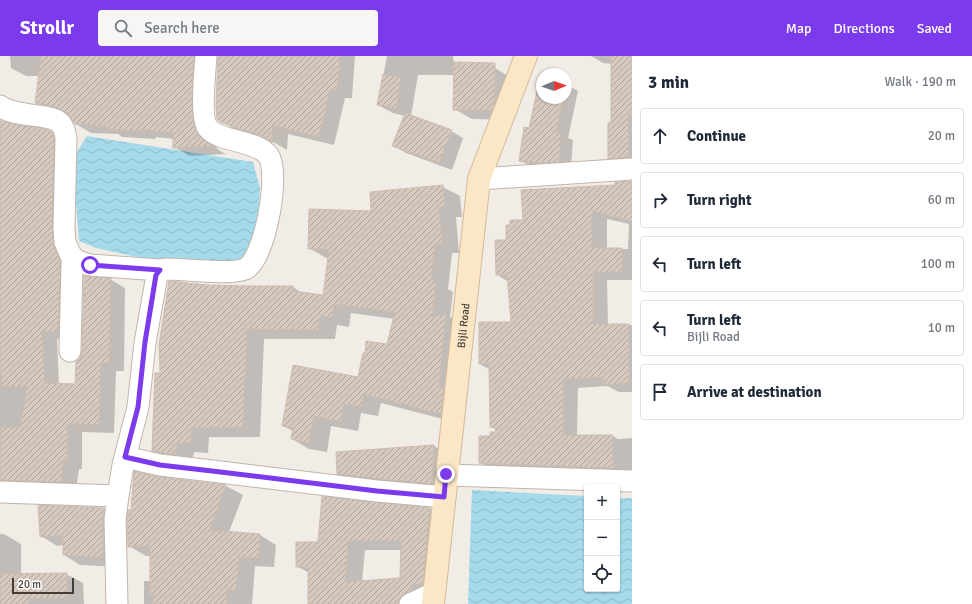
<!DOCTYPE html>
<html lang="en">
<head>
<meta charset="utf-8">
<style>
	body { margin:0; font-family:Signika,sans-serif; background:#f6f6f7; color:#1f2937 }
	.controls { position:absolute; right:12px; bottom:12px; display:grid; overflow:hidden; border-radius:4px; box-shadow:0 1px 3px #0004 }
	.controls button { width:36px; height:36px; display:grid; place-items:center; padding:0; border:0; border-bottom:1px solid #e0e1e3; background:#fff; color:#1f2937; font:20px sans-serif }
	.compass { position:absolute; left:536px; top:12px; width:36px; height:36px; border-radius:50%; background:#fff; box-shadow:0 1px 3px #0004; rotate:88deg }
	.scale { position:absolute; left:12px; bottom:10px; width:62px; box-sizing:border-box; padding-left:4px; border:2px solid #443c36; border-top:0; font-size:11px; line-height:14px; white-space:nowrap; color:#443c36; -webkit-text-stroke:3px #fff; paint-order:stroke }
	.stop { position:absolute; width:12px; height:12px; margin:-9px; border:3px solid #7c3aed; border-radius:50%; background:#fff }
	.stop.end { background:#7c3aed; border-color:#fff; box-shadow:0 1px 4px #0008 }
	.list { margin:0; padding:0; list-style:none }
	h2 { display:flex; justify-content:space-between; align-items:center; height:52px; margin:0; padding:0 16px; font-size:17px }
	h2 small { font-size:13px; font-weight:400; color:#747a83 }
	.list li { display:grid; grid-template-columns:26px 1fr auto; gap:12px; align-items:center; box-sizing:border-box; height:56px; margin:0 8px 8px; padding:0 8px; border:1px solid #e0e1e3; border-radius:4px }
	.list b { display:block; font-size:15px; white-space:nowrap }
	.list p { margin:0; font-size:13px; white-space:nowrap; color:#747a83 }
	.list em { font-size:13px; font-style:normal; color:#747a83 }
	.icon { flex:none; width:22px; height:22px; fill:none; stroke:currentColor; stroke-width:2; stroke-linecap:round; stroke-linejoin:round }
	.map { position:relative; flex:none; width:632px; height:548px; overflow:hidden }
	header { display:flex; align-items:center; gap:24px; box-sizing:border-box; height:56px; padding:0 20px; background:#7c3aed; color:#fff }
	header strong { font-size:19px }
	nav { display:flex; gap:22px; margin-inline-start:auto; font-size:14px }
	.search { width:280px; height:36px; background:#f6f6f7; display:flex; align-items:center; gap:10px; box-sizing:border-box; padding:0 14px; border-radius:4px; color:#747a83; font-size:15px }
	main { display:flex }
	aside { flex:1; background:#fff }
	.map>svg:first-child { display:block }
	.water { fill:url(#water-waves) }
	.shadow { fill:#0003; fill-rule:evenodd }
	.building { fill:url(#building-hatch); stroke:#cdbdb0; fill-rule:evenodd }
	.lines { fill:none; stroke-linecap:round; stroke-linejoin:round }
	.street-casing { stroke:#c0b5ac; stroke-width:23 }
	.secondary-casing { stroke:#d2ba9a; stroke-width:24 }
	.street { stroke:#fff; stroke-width:21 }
	.secondary { stroke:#fbe6c6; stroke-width:22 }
	.route { stroke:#7c3aed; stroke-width:5 }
	.labels { text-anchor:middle; stroke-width:3.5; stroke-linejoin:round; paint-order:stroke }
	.street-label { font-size:11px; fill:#443c36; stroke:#fff }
</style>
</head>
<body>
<header>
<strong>Strollr</strong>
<div class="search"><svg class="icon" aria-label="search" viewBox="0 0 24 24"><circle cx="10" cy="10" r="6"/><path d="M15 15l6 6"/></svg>Search here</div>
<nav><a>Map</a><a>Directions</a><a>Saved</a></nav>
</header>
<main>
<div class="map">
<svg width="632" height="548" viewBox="0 0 632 548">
	<defs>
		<pattern id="water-waves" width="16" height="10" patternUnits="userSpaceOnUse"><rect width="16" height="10" fill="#a5daeb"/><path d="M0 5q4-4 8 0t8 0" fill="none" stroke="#8fbcca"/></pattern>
		<pattern id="building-hatch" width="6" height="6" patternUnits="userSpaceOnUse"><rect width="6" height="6" fill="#d6c9bf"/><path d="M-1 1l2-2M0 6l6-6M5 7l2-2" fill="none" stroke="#afa49c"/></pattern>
	</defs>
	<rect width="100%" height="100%" fill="#f2ece6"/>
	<path class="water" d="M87 80 253 106 260 132 259 147 254 188 243 202 221 210 155 205 96 192 79 185 74 124 75 99Z
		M472 434 587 440V533H617V442H632V548H468Z"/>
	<path class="shadow" d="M10 0H213L212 87 220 95 226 98 190 100 174 91V83L156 81 155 83 122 81 118 78 91 77 76 68 70 59 51 56 36 47 39 20H26L11 12Z
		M219 0H355L352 42H345L334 89 288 78 287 94 275 87 241 77 219 64Z
		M387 0H453L454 7H473L495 12 513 23 510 64 472 63 454 53 455 19H418L411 60 451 75 463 82 452 114 406 97 394 90 405 60 393 57 378 49Z
		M591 0H632V110L624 111 609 102 612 68V8L603 7Z
		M542 22V42H566V28L578 35 568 82 573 84 571 112H533L520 104 530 73Z
		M0 64 12 69 50 76 65 85 73 284 57 283 59 328 76 329 81 302 110 223 125 232 124 315H116L114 377 82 376V413H79L76 434 0 430Z
		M632 126V224H607L608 269H632V336H619L607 330 578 332 577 380H613L618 383 632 382V420L495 415 480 407 491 381 496 377 497 373 491 370 490 314 480 308 512 267 509 226 497 219 511 170 616 130ZM607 163 629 168 628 193H607Z
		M443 131 460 140 462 161H456L459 197H452L448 233 453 236 450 261 463 269 458 367 381 347 378 360 361 357 358 375 331 370 327 396 309 393 292 383 293 375 283 370 359 322 388 289 395 263 351 257 349 271 337 269 335 283H264L260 381H209L208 397 194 396 192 408 170 404 153 394 161 318 207 230 293 231 304 238 324 240 329 202H326L309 192 372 156Z
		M434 390 446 397 442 434 351 425 338 418Z
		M158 422 226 430 243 439 229 476 260 479 276 489 274 511 255 510 252 548H144V525H151V500H146L129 490 132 455Z
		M39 450 104 453 121 462 120 511 80 509 64 499V489L57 490 41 480Z
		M430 453 447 462 421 548H309V517L297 510 319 487ZM365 494H401V523L362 526Z
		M0 478H4L21 488V518H66L83 527 84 548H0Z"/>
	<path class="building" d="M41 0H194L192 49 194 69 200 81 213 90 173 92V77L141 73 140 75 106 73V70L75 68 69 59 62 54 51 50 35 47Z
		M218 0H340L337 34H330L319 81 273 70 272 87 259 79 220 66 217 63 216 49Z
		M611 0H632V58H628L629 101 608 103V67H611Z
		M454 6 495 7V47L492 54H453Z
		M383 18 401 22 396 53 377 49Z
		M540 21H542V42H563L556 76H561L559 106 536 107 519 105 524 71 529 72Z
		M405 57 452 74 439 107 392 90Z
		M0 65 46 73 52 76 54 83 52 172 54 190 60 205 58 276 42 275 45 327 75 328 76 306 80 302 82 295 84 220 111 222 109 307H101L99 369 67 368V405L64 404 61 426 0 424 1 371H20L27 330 2 331 0 301Z
		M632 125V165L592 155V192H622V216H593V268H629V328H603V321L563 323V379H613V412L479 407V380H490V376H495L496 372 490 371 489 308H479V266H511L507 219H496L495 184H506V169H510V164H523L521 134 615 129V126Z
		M443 129 445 151 439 152 442 187 435 188 431 224 436 225 432 261 446 258 439 331H444L441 358 364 338 361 351 344 348 341 366 314 360 309 387 291 383 293 372 282 370 293 309 358 321 363 297H365L366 285 387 288 395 256 334 248 332 262 320 260 318 274 247 273 243 371 192 372 191 387H177L175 399 152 395 155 317H160L159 289 169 225 207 229 249 230H293V235L323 239 329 193H308L309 153 371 155 370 136Z
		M434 389 432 426H430V428L337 418 336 396Z
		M134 415 159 421 226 429 210 474 260 478 258 502 239 501 236 534 226 533 227 548H153V538H150V490L128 491 127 464 128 454H131Z
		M322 440 430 452 423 529 412 528V534L400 541 398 548H308V511H296V486H318ZM348 485H401L400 522 345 526Z
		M38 449 104 452 103 463V502L63 499V479L40 481Z
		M67 517V542L28 543V548H0V518Z"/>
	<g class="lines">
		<defs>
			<path id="street" d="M0 50C16 62 51 57 60 67 64 71 65 76 66 82L64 172 65 186 70 198 77 205 90 209 160 214
				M479 123 632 113
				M70 295 72 207 77 205
				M125 401 160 409 212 415 377 435 445 441
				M447 419 632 425
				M0 436 118 440
				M117 548 115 463 118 440 123 409 138 351 145 287 157 219 160 214 166 213C183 213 232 219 245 213 265 204 281 116 268 99 256 84 219 86 208 72 200 63 205 14 206 0
				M410 548 434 537"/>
			<g id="secondary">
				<path id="s1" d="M433 548 479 123 526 0"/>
			</g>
		</defs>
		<use href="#street" class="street-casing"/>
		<use href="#secondary" class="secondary-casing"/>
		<use href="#street" class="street"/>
		<use href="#secondary" class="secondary"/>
	</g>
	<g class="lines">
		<path class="route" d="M90 209 160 214 156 219 145 286 138 351 125 401 160 409 212 415 377 435 444 441 446 418"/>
	</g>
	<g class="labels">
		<g class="street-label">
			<text dy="4" stroke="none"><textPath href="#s1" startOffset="280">Bijli Road</textPath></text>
		</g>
	</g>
</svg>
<div class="controls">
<button>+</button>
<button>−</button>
<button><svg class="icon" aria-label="locate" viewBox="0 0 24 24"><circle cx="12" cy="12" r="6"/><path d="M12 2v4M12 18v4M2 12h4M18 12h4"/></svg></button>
</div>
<svg class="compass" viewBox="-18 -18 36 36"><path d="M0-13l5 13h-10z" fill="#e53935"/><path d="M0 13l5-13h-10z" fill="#747a83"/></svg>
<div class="scale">20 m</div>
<div class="stop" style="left:90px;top:209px"></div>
<div class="stop end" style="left:446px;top:418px"></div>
</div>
<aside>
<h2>3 min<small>Walk · 190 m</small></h2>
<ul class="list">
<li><svg class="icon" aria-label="ahead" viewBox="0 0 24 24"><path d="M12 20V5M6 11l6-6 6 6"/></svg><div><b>Continue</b></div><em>20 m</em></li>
<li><svg class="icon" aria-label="right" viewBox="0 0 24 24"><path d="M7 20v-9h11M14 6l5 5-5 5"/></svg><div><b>Turn right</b></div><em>60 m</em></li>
<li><svg class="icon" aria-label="left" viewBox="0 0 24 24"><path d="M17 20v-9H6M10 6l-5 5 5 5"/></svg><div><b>Turn left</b></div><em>100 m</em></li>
<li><svg class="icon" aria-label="left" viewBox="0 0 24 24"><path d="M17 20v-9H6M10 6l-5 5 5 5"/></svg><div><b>Turn left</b><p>Bijli Road</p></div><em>10 m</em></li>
<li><svg class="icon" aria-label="arrive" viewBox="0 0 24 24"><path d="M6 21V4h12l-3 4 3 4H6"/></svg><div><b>Arrive at destination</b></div></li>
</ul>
</aside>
</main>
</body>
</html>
